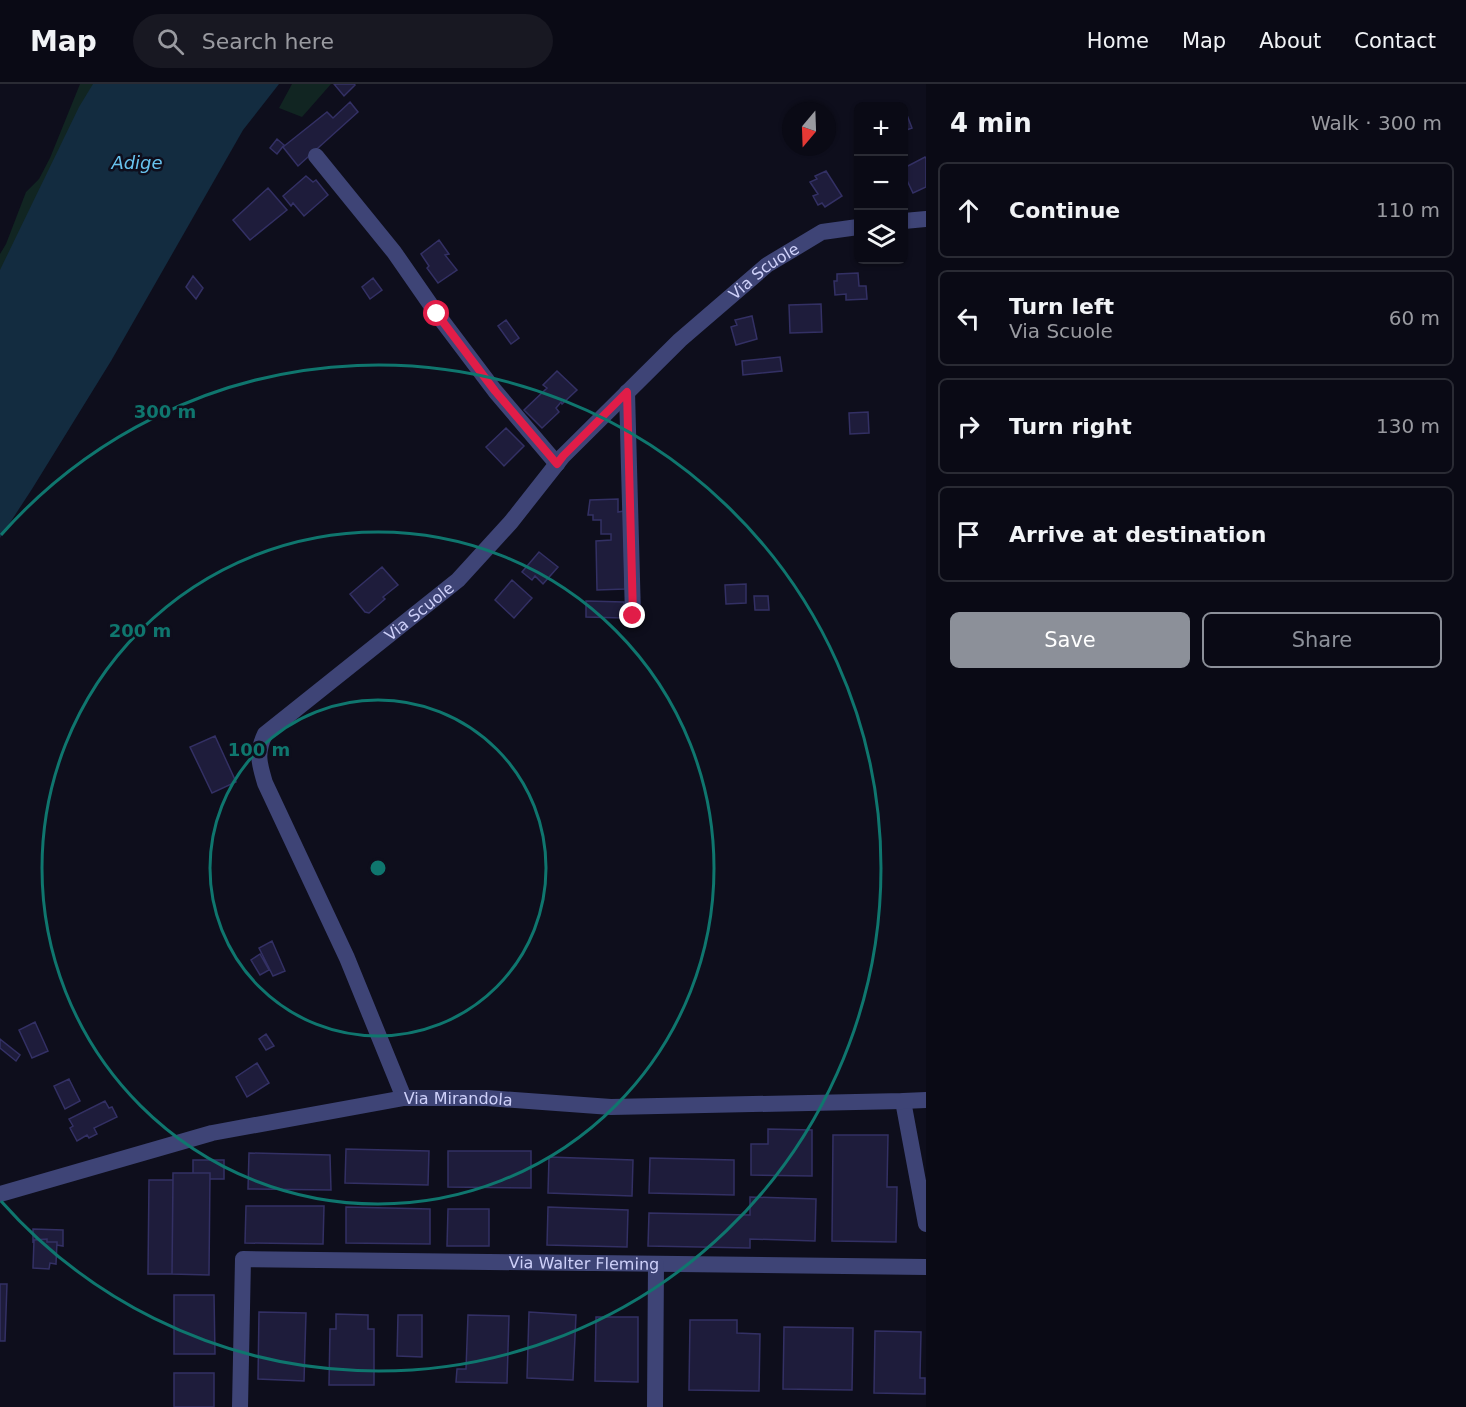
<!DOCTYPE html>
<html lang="en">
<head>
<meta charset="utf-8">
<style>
	body { margin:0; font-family:"DejaVu Sans",sans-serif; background:#181822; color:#f1f3f6 }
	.controls { position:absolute; right:18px; top:18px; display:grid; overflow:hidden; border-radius:9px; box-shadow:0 2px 4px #0004 }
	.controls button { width:54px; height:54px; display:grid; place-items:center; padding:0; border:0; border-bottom:2px solid #2a2b34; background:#0a0a15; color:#f1f3f6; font:30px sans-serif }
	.compass { position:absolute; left:782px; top:18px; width:54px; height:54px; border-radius:50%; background:#0a0a15; box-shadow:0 2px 4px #0004; rotate:199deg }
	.stop { position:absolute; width:18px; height:18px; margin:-14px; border:4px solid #e11d48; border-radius:50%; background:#fff }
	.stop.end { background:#e11d48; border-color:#fff; box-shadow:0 2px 6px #0008 }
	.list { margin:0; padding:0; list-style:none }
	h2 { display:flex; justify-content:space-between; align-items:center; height:78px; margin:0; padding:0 24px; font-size:26px }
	h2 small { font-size:20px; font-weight:400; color:#999aa0 }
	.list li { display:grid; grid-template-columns:39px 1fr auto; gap:18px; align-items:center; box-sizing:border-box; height:96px; margin:0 12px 12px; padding:0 12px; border:2px solid #2a2b34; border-radius:9px }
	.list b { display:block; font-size:22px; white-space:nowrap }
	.list p { margin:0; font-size:20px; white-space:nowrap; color:#999aa0 }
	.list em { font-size:20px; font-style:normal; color:#999aa0 }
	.actions { display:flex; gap:12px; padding:18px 24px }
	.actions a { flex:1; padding:14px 0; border:2px solid #8c9099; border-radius:9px; text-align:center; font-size:21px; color:#8c9099 }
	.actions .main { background:#8c9099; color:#fff }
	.icon { flex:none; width:33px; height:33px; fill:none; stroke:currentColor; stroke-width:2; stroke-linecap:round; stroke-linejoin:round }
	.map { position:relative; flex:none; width:926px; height:1323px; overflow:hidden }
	header { display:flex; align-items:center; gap:36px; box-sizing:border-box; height:84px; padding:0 30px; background:#0a0a15; border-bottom:2px solid #2a2b34 }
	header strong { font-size:28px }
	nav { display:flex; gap:33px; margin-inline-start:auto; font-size:21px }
	.search { width:420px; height:54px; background:#181822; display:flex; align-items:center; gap:15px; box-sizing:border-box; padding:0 21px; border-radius:33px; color:#999aa0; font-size:22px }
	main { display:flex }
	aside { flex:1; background:#0a0a15 }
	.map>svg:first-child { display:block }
	.green { fill:#112522 }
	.water { fill:#132c40 }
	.building { fill:#1e1c3b; stroke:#333064; stroke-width:1.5 }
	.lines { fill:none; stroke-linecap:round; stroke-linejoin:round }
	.minor { stroke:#3e4476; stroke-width:16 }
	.route { stroke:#e11d48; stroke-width:8 }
	.ring { fill:none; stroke:#0f766e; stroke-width:3 }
	.labels { text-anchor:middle; stroke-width:5; stroke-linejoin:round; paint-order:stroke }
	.street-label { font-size:16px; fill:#ced0f9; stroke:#0e0e1c }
	.water-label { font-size:18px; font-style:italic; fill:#68c3ee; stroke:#0e0e1c }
	.centre { fill:#0f766e; stroke:#0e0e1c; stroke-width:3 }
	.ring-label { font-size:18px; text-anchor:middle; font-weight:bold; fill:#0f766e; stroke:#0e0e1c; stroke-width:5; stroke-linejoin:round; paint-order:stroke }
</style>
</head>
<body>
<header>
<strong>Map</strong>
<div class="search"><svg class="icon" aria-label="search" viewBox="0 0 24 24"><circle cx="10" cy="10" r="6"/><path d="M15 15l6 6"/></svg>Search here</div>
<nav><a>Home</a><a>Map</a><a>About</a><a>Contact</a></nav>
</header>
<main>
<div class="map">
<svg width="926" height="1323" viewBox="0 0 926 1323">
	<rect width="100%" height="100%" fill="#0e0e1c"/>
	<path class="green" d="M80 0H116L0 205V170L6 160 26 108 39 95 50 74Z
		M292 0H331L302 33 279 24Z"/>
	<path class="water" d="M93 0H279L243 46 111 277 32 405 0 454V186L79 23Z"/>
	<path class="building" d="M334 0H354L355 1 344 12Z
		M350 18 358 28 298 82 283 63 327 28 333 34Z
		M907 31 912 44 904 47V33Z
		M277 55 284 61 277 70 270 64Z
		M925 73 926 75V103L913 109 904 90V84Z
		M826 87 842 112 825 123 822 119 818 121 813 112 818 110 810 98 817 95 815 92Z
		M306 92 313 98 316 96 328 111 304 132 293 119 291 122 283 112Z
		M268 104 287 126 250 156 233 136Z
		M439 156 449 170 445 171 457 186 438 199 427 184 429 182 421 170Z
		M858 189 859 202H866L867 215 846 216V210L835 211 834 197H837V190Z
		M193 192 203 204 196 215 186 203Z
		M373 194 382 206 370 215 362 203Z
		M821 220 822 248 790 249 789 221Z
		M752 232 757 255 736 261 731 243 737 241 735 236Z
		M506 236 519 254 511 260 498 242Z
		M780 273 782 287 743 291 742 277Z
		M557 287 577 306 562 320 561 318 556 324 559 328 542 344 524 326 547 304 543 301Z
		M868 328 869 349 850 350 849 329Z
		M506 344 524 362 504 382 486 363Z
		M618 415V428L624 427 625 505 597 506 596 457 611 456V450H601V436H593V431H588L590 416Z
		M539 468 558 483 543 500 535 492 532 496 522 488Z
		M382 483 398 501 383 513 385 515 369 529 365 528 350 510Z
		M512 496 532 514 514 534 495 516Z
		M746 500V519L726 520 725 501Z
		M754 512H768L769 526H755Z
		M586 517 624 518V534L586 533Z
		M215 652 236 698 212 709 190 663Z
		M272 857 285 887 273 892 259 864Z
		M260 870 269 886 260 891 251 876Z
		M35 938 48 967 32 974 19 946Z
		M266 950 274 962 266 966 259 955Z
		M0 955 20 971 16 977 0 964Z
		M257 979 269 999 247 1013 236 993Z
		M69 995 80 1017 65 1025 54 1002Z
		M105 1017 109 1024 112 1023 117 1033 94 1044 97 1050 89 1054 87 1051 77 1057 70 1044 73 1042 69 1035Z
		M768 1045 812 1046V1092L751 1091V1060H768Z
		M833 1051H888L887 1103H897L896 1158 832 1157Z
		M346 1065 429 1067 428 1101 345 1099Z
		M448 1067H531V1104L448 1103Z
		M249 1069 330 1071 331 1106 248 1105Z
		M549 1073 633 1076 632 1112 548 1109Z
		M650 1074 734 1076V1111L649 1109Z
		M193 1076H224V1095H210V1089H193Z
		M173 1089H210L209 1191 172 1190Z
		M149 1096H173L172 1190H148Z
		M750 1113 816 1115 815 1157 750 1155V1164L648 1162 649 1129 750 1131Z
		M246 1122H324L323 1160 245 1159Z
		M346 1123 430 1125V1160L346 1159Z
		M548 1123 628 1126 627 1163 547 1161Z
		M448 1125H489V1162H447Z
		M33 1145 63 1146V1162L57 1161V1158H47V1155L34 1156 33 1159Z
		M47 1155V1158H57L56 1180 50 1179 49 1185 33 1184 34 1156Z
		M0 1200H7L5 1257H0Z
		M174 1211H214L215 1270H174Z
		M259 1228 306 1229 304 1297 258 1295Z
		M529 1228 576 1231 573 1296 527 1294Z
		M336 1230 368 1231V1245H374V1301H329L330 1245H336Z
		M398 1231H422V1273L397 1272Z
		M468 1231 509 1232 507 1299 456 1298 457 1285H466Z
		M596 1233H638V1298L595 1297Z
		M690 1236H737V1249L760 1250 759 1307 689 1306Z
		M784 1243 853 1244 852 1306 783 1305Z
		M875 1247 921 1248 920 1294H925V1310L874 1309Z
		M174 1289H214V1323H174Z"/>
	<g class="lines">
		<g class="minor">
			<path d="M316 72 394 168 437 230 495 307 557 380"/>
			<path d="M904 137 926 135"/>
			<path d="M627 308 633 532"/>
			<path id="s1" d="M404 1014 347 874 265 699C259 679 256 669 265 650L458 496 511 438 563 372 680 256 767 181 822 148 858 143"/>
			<path d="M903 1017 926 1140"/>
			<path id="s2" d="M0 1110 212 1049 404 1014H487L611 1023 903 1017 926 1016"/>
			<path id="s3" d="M240 1323 243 1175 926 1183"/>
			<path d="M655 1323 656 1180"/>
		</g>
	</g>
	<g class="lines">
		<path class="route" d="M437 230 495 307 557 380 563 372 627 308 633 532"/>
	</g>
	<g class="ring">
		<circle cx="378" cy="784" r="168"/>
		<circle cx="378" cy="784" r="336"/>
		<path d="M1 451A503 503 0 1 1 1 1117"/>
	</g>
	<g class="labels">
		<g class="street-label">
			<text dy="6" stroke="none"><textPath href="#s1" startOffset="1078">Via Scuole</textPath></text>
			<text dy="6" stroke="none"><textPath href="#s1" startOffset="592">Via Scuole</textPath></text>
			<text dy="6" stroke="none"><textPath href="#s2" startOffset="470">Via Mirandola</textPath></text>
			<text dy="6" stroke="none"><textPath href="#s3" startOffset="489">Via Walter Fleming</textPath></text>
		</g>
		<g class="water-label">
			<text x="137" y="85">Adige</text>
		</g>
	</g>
	<circle cx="378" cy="784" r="9" class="centre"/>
	<g class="ring-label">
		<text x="165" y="334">300 m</text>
		<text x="140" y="553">200 m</text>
		<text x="259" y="672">100 m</text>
	</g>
</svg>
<div class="controls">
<button>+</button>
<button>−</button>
<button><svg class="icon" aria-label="layers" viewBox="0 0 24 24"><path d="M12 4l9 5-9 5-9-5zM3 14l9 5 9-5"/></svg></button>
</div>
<svg class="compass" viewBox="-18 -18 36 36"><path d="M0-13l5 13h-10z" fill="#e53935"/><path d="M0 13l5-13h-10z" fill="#999aa0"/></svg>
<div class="stop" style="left:437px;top:230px"></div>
<div class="stop end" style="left:633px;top:532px"></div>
</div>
<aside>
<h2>4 min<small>Walk · 300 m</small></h2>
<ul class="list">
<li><svg class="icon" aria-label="ahead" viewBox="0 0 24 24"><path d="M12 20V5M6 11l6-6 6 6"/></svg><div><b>Continue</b></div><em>110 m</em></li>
<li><svg class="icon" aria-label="left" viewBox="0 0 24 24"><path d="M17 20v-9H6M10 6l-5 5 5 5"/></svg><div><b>Turn left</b><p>Via Scuole</p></div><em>60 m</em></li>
<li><svg class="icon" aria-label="right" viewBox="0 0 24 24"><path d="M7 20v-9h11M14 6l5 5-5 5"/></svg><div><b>Turn right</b></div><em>130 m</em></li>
<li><svg class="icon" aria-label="arrive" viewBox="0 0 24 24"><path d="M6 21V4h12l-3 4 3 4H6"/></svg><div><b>Arrive at destination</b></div></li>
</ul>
<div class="actions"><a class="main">Save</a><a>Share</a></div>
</aside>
</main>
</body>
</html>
